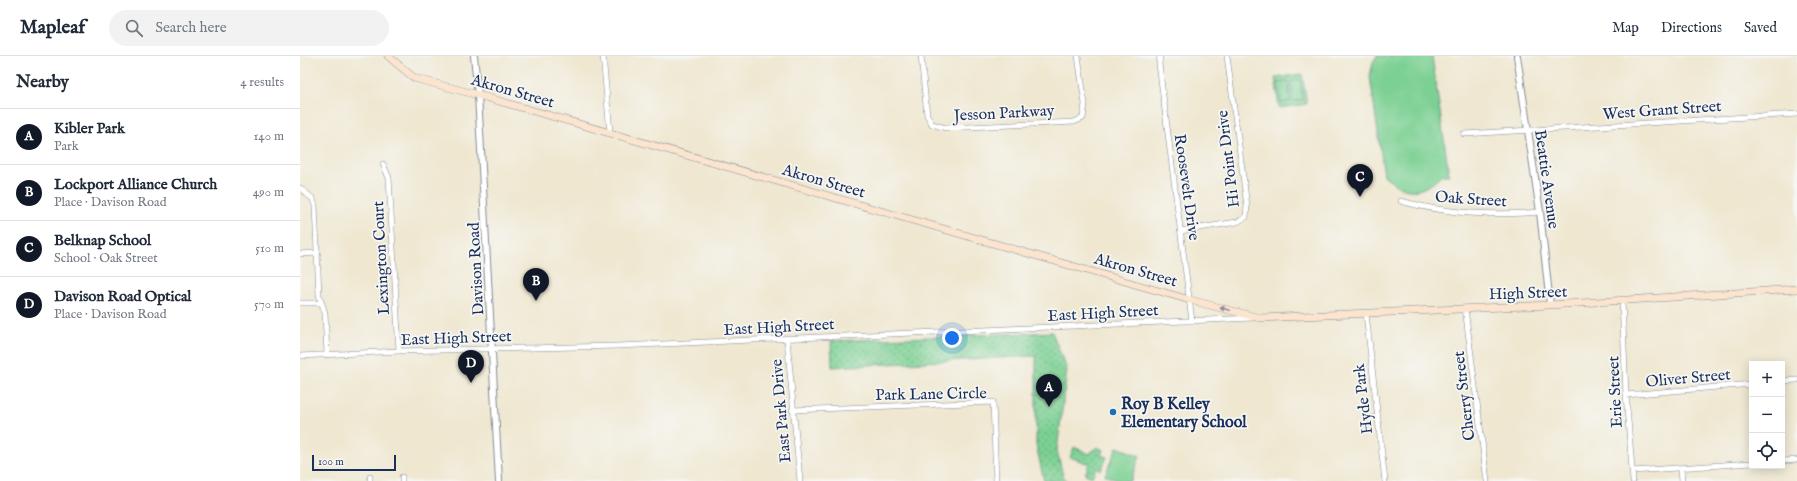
<!DOCTYPE html>
<html lang="en">
<head>
<meta charset="utf-8">
<style>
	body { margin:0; font-family:"IM FELL English",serif; background:#f2f2f3; color:#1f2937 }
	.controls { position:absolute; right:12px; bottom:12px; display:grid; overflow:hidden; border-radius:0px; box-shadow:0 2px 10px #0003 }
	.controls button { width:36px; height:36px; display:grid; place-items:center; padding:0; border:0; border-bottom:1px solid #e0e1e3; background:#fff; color:#1f2937; font:20px sans-serif }
	.scale { position:absolute; left:12px; bottom:10px; width:84px; box-sizing:border-box; padding-left:4px; border:2px solid #1b2f5e; border-top:0; font-size:11px; line-height:14px; white-space:nowrap; color:#1b2f5e; -webkit-text-stroke:3px #f6f6f2; paint-order:stroke }
	.you { position:absolute; left:652px; top:282px; width:14px; height:14px; margin:-10px; border:3px solid #fff; border-radius:50%; background:#1a73e8; box-shadow:0 0 0 6px #1a73e833 }
	.badge { display:grid; place-items:center; width:26px; height:26px; border-radius:50%; background:#111827; color:#fff; font-size:13px; font-weight:700 }
	.pin { position:absolute; translate:-50% -33px; filter:drop-shadow(0 1px 2px #0008) }
	.pin::after { content:''; position:absolute; top:21px; width:14px; height:12px; background:inherit; clip-path:polygon(0 0,100% 0,50% 100%) }
	.list { margin:0; padding:0; list-style:none }
	h2 { display:flex; justify-content:space-between; align-items:center; height:52px; margin:0; padding:0 16px; font-size:17px }
	h2 small { font-size:13px; font-weight:400; color:#747a83 }
	.list li { display:grid; grid-template-columns:26px 1fr auto; gap:12px; align-items:center; box-sizing:border-box; height:56px; padding:0 16px; border-top:1px solid #e0e1e3 }
	.list b { display:block; font-size:15px; white-space:nowrap }
	.list p { margin:0; font-size:13px; white-space:nowrap; color:#747a83 }
	.list em { font-size:13px; font-style:normal; color:#747a83 }
	.icon { flex:none; width:22px; height:22px; fill:none; stroke:currentColor; stroke-width:2; stroke-linecap:round; stroke-linejoin:round }
	.map { position:relative; flex:none; width:1497px; height:425px; overflow:hidden }
	header { display:flex; align-items:center; gap:24px; box-sizing:border-box; height:56px; padding:0 20px; background:#fff; border-bottom:1px solid #e0e1e3 }
	header strong { font-size:19px }
	nav { display:flex; gap:22px; margin-inline-start:auto; font-size:14px }
	.search { width:280px; height:36px; background:#f2f2f3; display:flex; align-items:center; gap:10px; box-sizing:border-box; padding:0 14px; border-radius:22px; color:#747a83; font-size:15px }
	main { display:flex }
	aside { flex:1; background:#fff }
	.map>svg:first-child { display:block }
	.park { fill:url(#park-dots); stroke:#4b8078 }
	.pitch { fill:#7bd093; stroke:#4b8078 }
	.lines { fill:none; stroke-linecap:round; stroke-linejoin:round }
	.minor-casing { stroke:#858b97; stroke-width:6 }
	.tertiary-casing { stroke:#858b97; stroke-width:8 }
	.secondary-casing { stroke:#858b97; stroke-width:8 }
	.minor { stroke:#fff; stroke-width:5 }
	.tertiary { stroke:#fff; stroke-width:6 }
	.secondary { stroke:#fbe5cf; stroke-width:7 }
	.oneway { fill:#8b8a96 }
	.poi-dot { fill:#1f6fb2; stroke:#f6f6f2; stroke-width:1.5 }
	.labels { text-anchor:middle; stroke-width:3.5; stroke-linejoin:round; paint-order:stroke }
	.street-label { font-size:16px; fill:#1b2f5e; stroke:#f6f6f2 }
	.poi-label { font-size:16px; font-weight:bold; fill:#1b2f5e; stroke:#f6f6f2; text-anchor:start }
</style>
</head>
<body>
<header>
<strong>Mapleaf</strong>
<div class="search"><svg class="icon" aria-label="search" viewBox="0 0 24 24"><circle cx="10" cy="10" r="6"/><path d="M15 15l6 6"/></svg>Search here</div>
<nav><a>Map</a><a>Directions</a><a>Saved</a></nav>
</header>
<main>
<aside>
<h2>Nearby<small>4 results</small></h2>
<ul class="list">
<li><span class="badge">A</span><div><b>Kibler Park</b><p>Park</p></div><em>140 m</em></li>
<li><span class="badge">B</span><div><b>Lockport Alliance Church</b><p>Place · Davison Road</p></div><em>490 m</em></li>
<li><span class="badge">C</span><div><b>Belknap School</b><p>School · Oak Street</p></div><em>510 m</em></li>
<li><span class="badge">D</span><div><b>Davison Road Optical</b><p>Place · Davison Road</p></div><em>570 m</em></li>
</ul>
</aside>
<div class="map">
<svg width="1497" height="425" viewBox="0 0 1497 425">
	<defs>
		<pattern id="park-dots" width="8" height="8" patternUnits="userSpaceOnUse"><rect width="8" height="8" fill="#7bd093"/><path d="M2 2h.1M6 6h.1" fill="none" stroke="#64a97b" stroke-width="1.8" stroke-linecap="round"/></pattern>
	</defs>
	<rect width="100%" height="100%" fill="#f6f6f2"/>
	<filter id="ink" filterUnits="userSpaceOnUse"><feTurbulence type="fractalNoise" baseFrequency=".025" numOctaves="2"/><feDisplacementMap in="SourceGraphic" scale="8" xChannelSelector="R" yChannelSelector="G"/><feConvolveMatrix kernelMatrix="1 2 1 2 8 2 1 2 1" color-interpolation-filters="sRGB"/></filter>
	<filter id="wash" filterUnits="userSpaceOnUse"><feTurbulence type="fractalNoise" baseFrequency=".012" numOctaves="4" result="noise"/><feDisplacementMap in="SourceGraphic" scale="16" xChannelSelector="R" yChannelSelector="G"/><feGaussianBlur stdDeviation="0.9" result="paint"/><feColorMatrix in="noise" values="0 0 0 0 0 0 0 0 0 0 0 0 0 0 0 0 0 1.4 0 .05"/><feComposite in="paint" operator="in"/></filter>
	<g filter="url(#wash)">
		<rect width="100%" height="100%" fill="#efe7d0"/>
		<path class="park" d="M1002 18 1007 48 979 52 975 22Z
			M752 276 767 314 757 394 763 420 767 425H744L736 389V300L532 311 531 285Z
			M774 391 789 398 797 391 803 394 801 399 807 401 801 414 796 412 792 421 785 418 789 408 770 401Z"/>
		<path class="pitch" d="M1077 0H1132L1149 119H1142C1122 139 1104 140 1084 119L1070 20 1073 6Z
			M1000 24 1003 44 993 45 991 25Z
			M988 25 990 45 981 47 978 27Z
			M817 391 840 400 830 425H819L805 419Z"/>
	</g>
	<g filter="url(#ink)">
		<g class="lines">
			<defs>
				<path id="minor" d="M303 0 310 76
					M621 0 627 59 632 68 646 72 774 66 783 62 785 48 778 0
					M860 0 859 8 892 265
					M1164 78 1497 58
					M83 108 89 122 99 295
					M0 132 13 143 15 150 19 239 25 257 27 299
					M1101 145C1146 158 1194 160 1240 156
					M881 175 937 166 946 161 947 150 927 0
					M0 198 18 197
					M1322 245 1326 339 1333 425
					M0 247H21
					M1165 252 1187 425
					M1066 258 1085 425
					M487 283 500 425
					M0 300 99 295 318 290 953 262
					M1482 325 1497 324
					M1326 339 1452 328
					M492 354 693 346 696 425
					M1482 405 1497 404
					M1381 412 1382 425
					M1332 415 1452 407
					M70 421V425
					M102 421V425"/>
				<path id="tertiary" d="M174 0 178 39 199 425
					M1217 0 1240 156 1250 249"/>
				<path id="secondary" d="M88 0 114 22 178 39 890 244 960 262 1250 249 1497 233"/>
			</defs>
			<use href="#minor" class="minor-casing"/>
			<use href="#tertiary" class="tertiary-casing"/>
			<use href="#secondary" class="secondary-casing"/>
			<use href="#minor" class="minor"/>
			<use href="#tertiary" class="tertiary"/>
			<use href="#secondary" class="secondary"/>
		</g>
		<defs><path id="oneway-solid" d="M-6-.8H1V-3.2L6.5 0L1 3.2V.8H-6Z"/></defs>
		<use class="oneway" href="#oneway-solid" transform="translate(925 253) rotate(-165)"/>
	</g>
	<circle class="poi-dot" cx="813" cy="356" r="4"/>
	<g class="labels">
		<g class="street-label">
			<text transform="translate(213 34) rotate(16)" y="6">Akron Street</text>
			<text transform="translate(1362 53) rotate(-4)" y="6">West Grant Street</text>
			<text transform="translate(704 56) rotate(-3)" y="6">Jesson Parkway</text>
			<text transform="translate(927 103) rotate(-97)" y="6">Hi Point Drive</text>
			<text transform="translate(1248 123) rotate(82)" y="6">Beattie Avenue</text>
			<text transform="translate(524 124) rotate(16)" y="6">Akron Street</text>
			<text transform="translate(888 131) rotate(82)" y="6">Roosevelt Drive</text>
			<text transform="translate(1171 142) rotate(4)" y="6">Oak Street</text>
			<text transform="translate(80 202) rotate(-93)" y="6">Lexington Court</text>
			<text transform="translate(175 213) rotate(-93)" y="6">Davison Road</text>
			<text transform="translate(836 213) rotate(16)" y="6">Akron Street</text>
			<text transform="translate(1228 236) rotate(-2)" y="6">High Street</text>
			<text transform="translate(803 256) rotate(-3)" y="6">East High Street</text>
			<text transform="translate(479 270) rotate(-3)" y="6">East High Street</text>
			<text transform="translate(156 281) rotate(-2)" y="6">East High Street</text>
			<text transform="translate(1388 321) rotate(-5)" y="6">Oliver Street</text>
			<text transform="translate(1314 336) rotate(-93)" y="6">Erie Street</text>
			<text transform="translate(631 337) rotate(-1)" y="6">Park Lane Circle</text>
			<text transform="translate(1163 340) rotate(-97)" y="6">Cherry Street</text>
			<text transform="translate(1062 343) rotate(-97)" y="6">Hyde Park</text>
			<text transform="translate(480 355) rotate(-95)" y="6">East Park Drive</text>
		</g>
		<g class="poi-label">
			<text x="821" y="353">Roy B Kelley<tspan x="821" dy="18">Elementary School</tspan></text>
		</g>
	</g>
</svg>
<div class="controls">
<button>+</button>
<button>−</button>
<button><svg class="icon" aria-label="locate" viewBox="0 0 24 24"><circle cx="12" cy="12" r="6"/><path d="M12 2v4M12 18v4M2 12h4M18 12h4"/></svg></button>
</div>
<div class="scale">100 m</div>
<div class="you"></div>
<div class="pin badge" style="left:749px;top:351px">A</div>
<div class="pin badge" style="left:236px;top:245px">B</div>
<div class="pin badge" style="left:1060px;top:141px">C</div>
<div class="pin badge" style="left:171px;top:327px">D</div>
</div>
</main>
</body>
</html>
